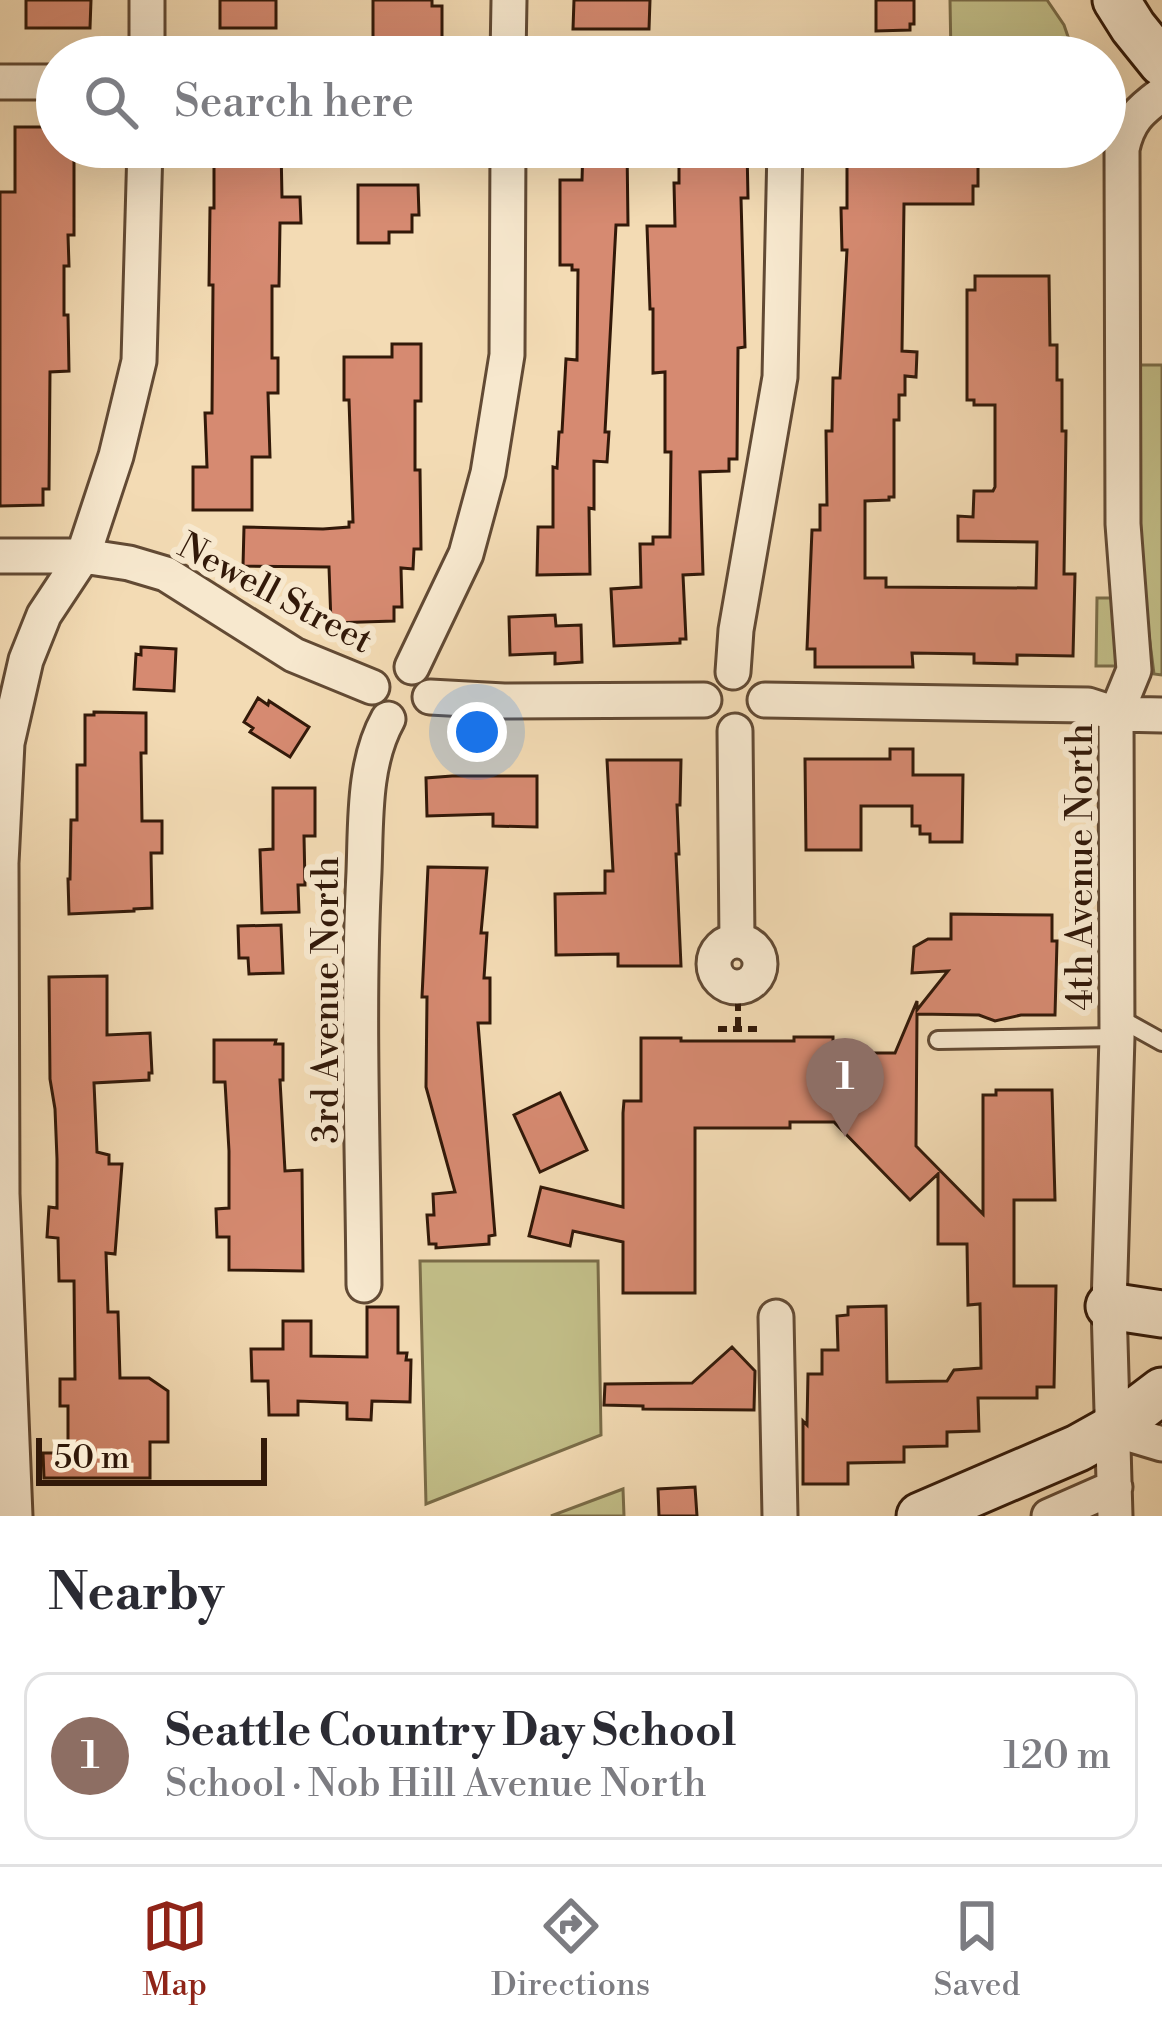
<!DOCTYPE html>
<html lang="en">
<head>
<meta charset="utf-8">
<style>
	body { margin:0; font-family:"Libre Bodoni",serif; background:#f2f2f3; color:#2b2b33 }
	.scale { position:absolute; left:36px; bottom:30px; width:231px; box-sizing:border-box; padding-left:12px; border:6px solid #321909; border-top:0; font-size:33px; line-height:42px; white-space:nowrap; color:#321909; -webkit-text-stroke:9px #f7e8ce; paint-order:stroke }
	.you { position:absolute; left:477px; top:732px; width:42px; height:42px; margin:-30px; border:9px solid #fff; border-radius:50%; background:#1a73e8; box-shadow:0 0 0 18px #1a73e833 }
	.badge { display:grid; place-items:center; width:78px; height:78px; border-radius:50%; background:#8f2418; color:#fff; font-size:39px; font-weight:700 }
	.pin { position:absolute; translate:-50% -99px; filter:drop-shadow(0 3px 6px #0008) }
	.pin::after { content:''; position:absolute; top:63px; width:42px; height:36px; background:inherit; clip-path:polygon(0 0,100% 0,50% 100%) }
	.list { margin:0; padding:0; list-style:none }
	h2 { display:flex; justify-content:space-between; align-items:center; height:156px; margin:0; padding:0 48px; font-size:51px }
	h2 small { font-size:39px; font-weight:400; color:#7c7c81 }
	.list li { display:grid; grid-template-columns:78px 1fr auto; gap:36px; align-items:center; box-sizing:border-box; height:168px; margin:0 24px 24px; padding:0 24px; border:3px solid #e1e1e2; border-radius:24px }
	.list b { display:block; font-size:45px; white-space:nowrap }
	.list p { margin:0; font-size:39px; white-space:nowrap; color:#7c7c81 }
	.list em { font-size:39px; font-style:normal; color:#7c7c81 }
	.icon { flex:none; width:66px; height:66px; fill:none; stroke:currentColor; stroke-width:2; stroke-linecap:round; stroke-linejoin:round }
	.map { position:relative; flex:none; width:1162px; height:1516px; overflow:hidden }
	.search { position:absolute; background:#fff; box-shadow:0 12px 48px #0002; left:36px; right:36px; top:36px; height:132px; display:flex; align-items:center; gap:30px; box-sizing:border-box; padding:0 42px; border-radius:66px; color:#7c7c81; font-size:45px }
	.sheet { height:348px; background:#fff }
	nav { display:flex; justify-content:space-around; align-items:center; box-sizing:border-box; height:168px; border-top:3px solid #e1e1e2; background:#fff; font-size:33px; color:#7c7c81 }
	nav a { display:grid; justify-items:center; gap:6px }
	nav .on { color:#8f2418 }
	.map>svg:first-child { display:block }
	.green { fill:#c2be88; stroke:#7a6c48; stroke-width:3 }
	.building { fill:#d68a71; stroke:#321909; stroke-width:3 }
	.lines { fill:none; stroke-linecap:round; stroke-linejoin:round }
	.service-casing { stroke:#624a34; stroke-width:22 }
	.minor-casing { stroke:#624a34; stroke-width:39 }
	.secondary-casing { stroke:#321909; stroke-width:51 }
	.path { stroke:#321909; stroke-width:6; stroke-dasharray:9 6; stroke-linecap:butt }
	.service { stroke:#f7e8ce; stroke-width:16 }
	.minor { stroke:#f7e8ce; stroke-width:33 }
	.secondary { stroke:#f7e8ce; stroke-width:45 }
	.labels { text-anchor:middle; stroke-width:12; stroke-linejoin:round; paint-order:stroke }
	.street-label { font-size:36px; fill:#321909; stroke:#f7e8ce }
</style>
</head>
<body>
<div class="map">
<svg width="1162" height="1516" viewBox="0 0 1162 1516">
	<rect width="100%" height="100%" fill="#f3dbb4"/>
	<filter id="stains"><feTurbulence type="fractalNoise" baseFrequency=".00167" numOctaves="4"/><feColorMatrix values="0 0 0 0 .2 0 0 0 0 .09 0 0 0 0 .02 0 0 0 .5 -.17"/></filter>
	<radialGradient id="worn" r=".72"><stop offset=".6" stop-color="#630" stop-opacity="0"/><stop offset="1" stop-color="#630" stop-opacity=".3"/></radialGradient>
	<path class="green" d="M950 0H1047L1064 25 1075 57H951Z
		M1139 365H1162V675L1154 674 1139 557Z
		M1097 598H1112L1130 666H1096Z
		M420 1261H598L601 1435 426 1504Z
		M623 1489 624 1516H551Z"/>
	<path class="building" d="M26 0H91L90 28H26Z
		M220 0H276V28H220Z
		M373 0H432V6H442V39L373 38Z
		M574 0H650L649 29H573Z
		M876 0H914V24H910V30L876 31Z
		M15 127H57V147H74V235H68L69 266H64V315H68L69 371 50 372 49 489H43V505L0 506V192H15Z
		M214 147H281L282 197H300L301 223H280L279 286H272V358H278V393H268L270 457H252V510H193V467H207L205 413H212L213 285H209L210 208H214Z
		M583 147H627L628 225H616L605 432H609L607 462 594 461V509L589 508 590 574 537 575 538 527H553V467L557 468 559 432H562L566 359 577 360 578 270H572V265H560V180H582Z
		M679 147 747 148 748 198H741L745 347 738 348 737 459H729V471L700 472 703 574 683 575 686 639H680V643L614 646 611 589 641 587 640 544H653V537H670L671 452H665V372L653 373V309H650L647 226H675L674 183H679Z
		M847 147H974V161L978 162V186H973V204H904L902 351 917 352 916 377 905 376V395H899V420H894V497H889V500L865 501V578H886V587L1036 588 1037 542 958 541V516L973 517 974 491H993L995 487V405H974V400H967V290H975V276H1049L1050 345H1057V380H1062V431H1066L1064 574H1075L1073 656 1017 655V664L974 663V654L912 653 913 667H815V649H807L812 530H820V505H827L826 431H832L833 378H840L847 250H842L841 208H847Z
		M358 185H418L419 215H412V232H389V243H358Z
		M392 344H421V401H415V470H420L421 549H414L413 569 401 568 402 607H394V621L331 623 329 567 243 566 244 527 323 529 349 527V522H353L349 400H344V357H392Z
		M555 615 556 626 581 625 582 662 555 664V653L510 655 509 617Z
		M141 647 176 649 174 691 134 689 136 654 141 655Z
		M258 698 268 705 269 701 309 727 290 757 250 732 253 728 244 722Z
		M94 712 146 713V753H141L142 821H162V853H151L152 908 134 909V911L69 914 68 879H70L71 820H77V765H85V715H94Z
		M890 749H913V775H963L962 842H930V834H920V826H912V806H861V850H806L805 759H890Z
		M607 760H681L680 805H677L679 854H676L681 966H618V954L556 955 555 894 605 893V871H613Z
		M452 776H537V827L493 826V814L427 816 426 778Z
		M273 788H315V836H304L305 885H298L299 912 262 913 260 850 273 849Z
		M428 867 487 868 481 933H487L484 978H490V1023H478L495 1235 489 1236V1244L436 1248V1244H429L427 1215H434L433 1194 455 1192 426 1087 427 997H422Z
		M951 914 1052 915V941H1057L1055 1015H1021L995 1021 979 1015 917 1014 916 1146 983 1214V1095H996V1090H1052L1055 1200H1014V1286H1056L1054 1387H1037V1398H978L979 1431 947 1432V1446L904 1447V1462L848 1463V1484H803V1421L807 1425 808 1374H822V1350H838L837 1316 848 1315V1307L886 1306 887 1382 947 1381 954 1370 981 1368 980 1304 968 1305 967 1244H938V1174L910 1200 834 1122H790V1128H695V1293H623V1242L573 1231 570 1246 529 1236 541 1187 623 1207V1113L624 1101H641V1038H681V1041H794V1037H833V1053H895L917 1001V1010L948 971 912 973 914 947 928 939H951Z
		M281 925 283 973 249 974 248 958H239L238 926Z
		M107 976V1035L150 1033 152 1073H149V1080L94 1083 97 1152 109 1155V1164H122L115 1254 106 1253 108 1312H118L120 1378H149L168 1391V1442H150V1478H44L43 1453H68V1406H60V1379H75L74 1281H59L58 1238 47 1237 49 1207 57 1208V1159L55 1109 50 1079 49 977Z
		M214 1040H276L275 1044H283V1080H280L285 1171 302 1170 303 1271 229 1270V1237H217L216 1209 229 1208V1151L225 1082H214Z
		M560 1093 587 1150 540 1172 514 1115Z
		M367 1307H398V1353H407L406 1360H411L410 1402 372 1401 371 1420 347 1419V1403L298 1401V1415H269L268 1381H252L251 1349H283V1321H311V1356L367 1357Z
		M732 1347 755 1371 754 1410 643 1409V1406L604 1405 605 1384 692 1383Z
		M695 1487 697 1516H659L658 1489Z"/>
	<g class="lines">
		<defs>
			<path id="service" d="M1117 1017 1162 1042
				M938 1040 1117 1037"/>
			<path id="minor" d="M147 0V57
				M508 57 509 0
				M0 82H57
				M0 556H83L129 563 166 574 294 655 372 687
				M412 667 466 554 488 473 507 355 508 147
				M733 672 736 630 780 377 785 147
				M430 697 504 701 704 700
				M765 700 1088 705 1116 714 1162 715
				M735 731 737 941
				M714 964a23 23 0 1 1 46 0a23 23 0 1 1-46 0Z
				M364 1285C363 1148 357 1009 364 872 366 822 363 764 388 719
				M776 1317 780 1516
				M1112 1429 1162 1444
				M15 1516 2 1194 1 863 7 743 26 660 44 615 83 556 116 456 139 361 145 147
				M1049 1516 1115 1487
				M1115 1516 1109 1306 1117 1037 1116 714 1134 670 1123 524 1122 149C1128 121 1139 111 1162 94"/>
			<path id="secondary" d="M1116 0 1133 27 1162 63
				M1109 1306 1162 1314
				M920 1516 1078 1448 1112 1429 1162 1391"/>
		</defs>
		<use href="#service" class="service-casing"/>
		<use href="#minor" class="minor-casing"/>
		<use href="#secondary" class="secondary-casing"/>
		<path class="path" d="M738 1002V1029
			M718 1029H758"/>
		<use href="#service" class="service"/>
		<use href="#minor" class="minor"/>
		<use href="#secondary" class="secondary"/>
	</g>
	<g class="labels">
		<g class="street-label">
			<text transform="translate(276 592) rotate(28)" y="13">Newell Street</text>
			<text transform="translate(1079 867) rotate(-90)" y="13">4th Avenue North</text>
			<text transform="translate(325 1000) rotate(-90)" y="13">3rd Avenue North</text>
		</g>
	</g>
	<rect width="100%" height="100%" filter="url(#stains)"/>
	<rect width="100%" height="100%" fill="url(#worn)"/>
</svg>
<div class="scale">50 m</div>
<div class="you"></div>
<div class="pin badge" style="left:845px;top:1137px;background:#8d6e63">1</div>
<div class="search"><svg class="icon" aria-label="search" viewBox="0 0 24 24"><circle cx="10" cy="10" r="6"/><path d="M15 15l6 6"/></svg>Search here</div>
</div>
<section class="sheet">
<h2>Nearby<small></small></h2>
<ul class="list">
<li><span class="badge" style="background:#8d6e63">1</span><div><b>Seattle Country Day School</b><p>School · Nob Hill Avenue North</p></div><em>120 m</em></li>
</ul>
</section>
<nav>
<a class="on"><svg class="icon" aria-label="map" viewBox="0 0 24 24"><path d="M3 6l6-2 6 2 6-2v14l-6 2-6-2-6 2zM9 4v14M15 6v14"/></svg>Map</a>
<a><svg class="icon" aria-label="directions" viewBox="0 0 24 24"><path d="M12 3l9 9-9 9-9-9zM9 14v-3h6M13 9l2 2-2 2"/></svg>Directions</a>
<a><svg class="icon" aria-label="saved" viewBox="0 0 24 24"><path d="M7 4h10v16l-5-4-5 4z"/></svg>Saved</a>
</nav>
</body>
</html>
